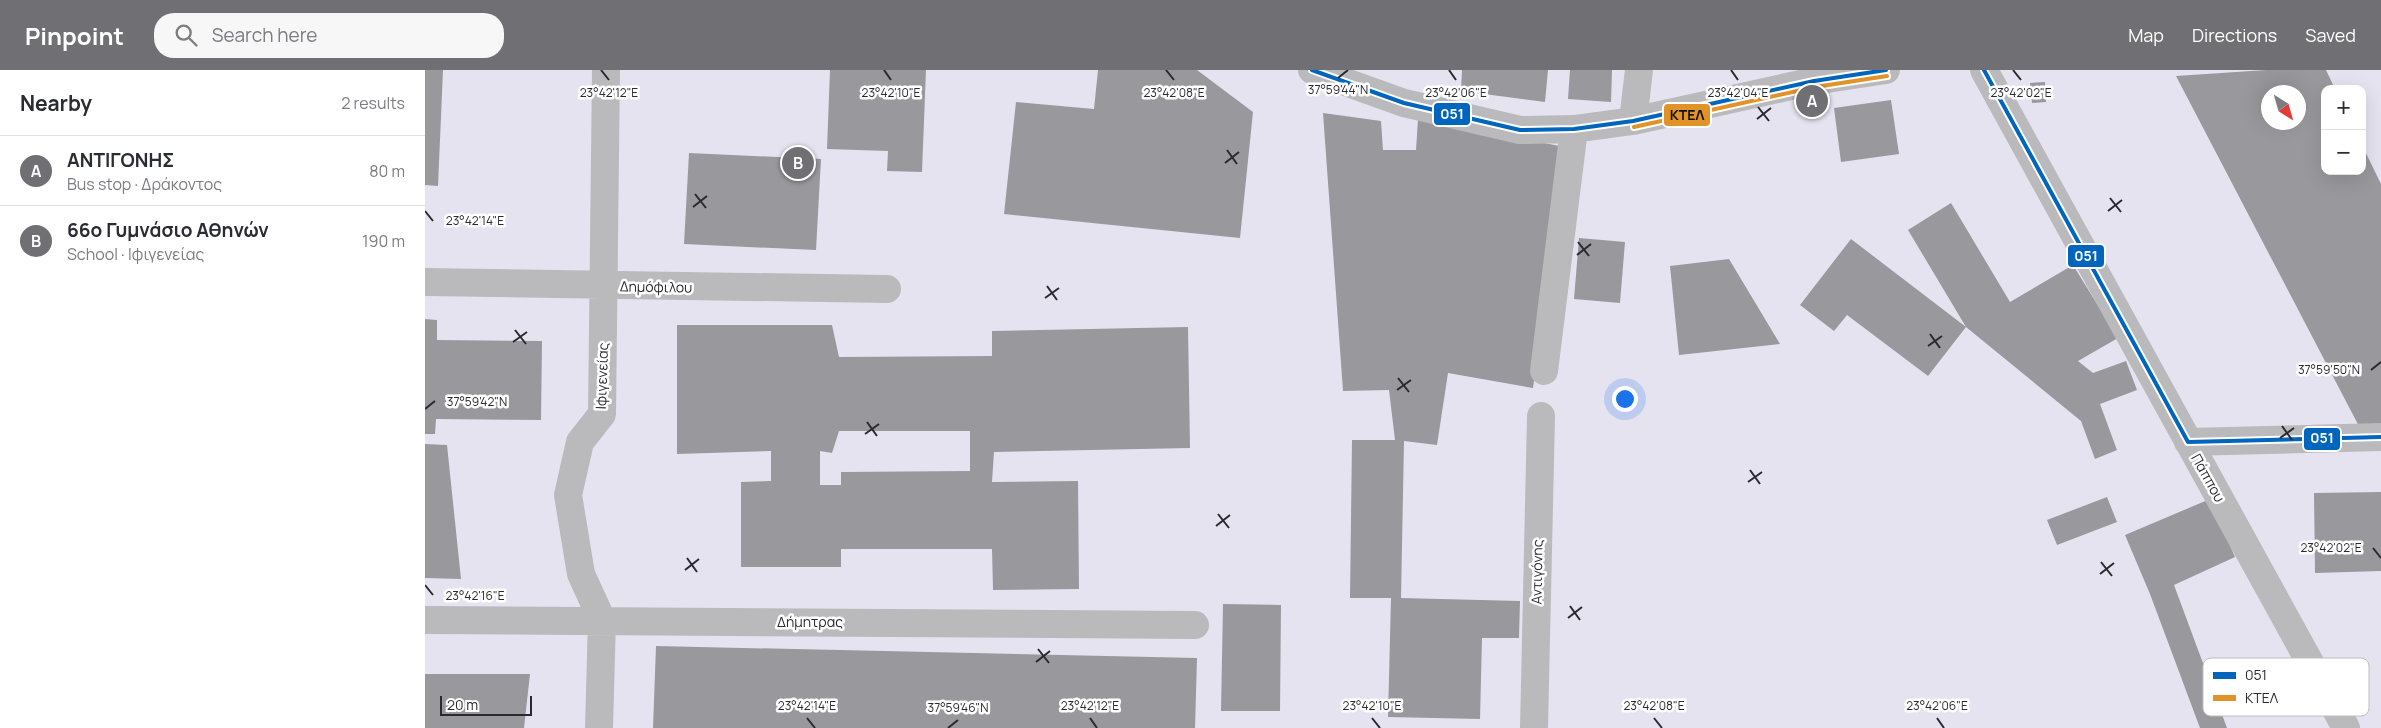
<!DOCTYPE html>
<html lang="en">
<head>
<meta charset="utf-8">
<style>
	body { margin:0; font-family:Manrope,sans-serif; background:#f7f7f7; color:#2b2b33 }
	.controls { position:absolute; right:15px; top:15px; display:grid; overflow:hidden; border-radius:10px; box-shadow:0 5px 20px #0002 }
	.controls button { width:45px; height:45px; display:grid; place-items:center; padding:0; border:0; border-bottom:1px solid #e1e1e2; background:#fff; color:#2b2b33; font:25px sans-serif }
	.compass { position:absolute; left:1836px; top:15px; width:45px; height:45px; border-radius:50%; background:#fff; box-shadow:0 5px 20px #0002; rotate:143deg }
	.scale { position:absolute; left:15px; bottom:12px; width:92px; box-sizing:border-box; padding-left:5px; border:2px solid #2a292e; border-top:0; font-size:14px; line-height:18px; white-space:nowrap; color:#2a292e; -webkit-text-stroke:4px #fff; paint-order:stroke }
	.you { position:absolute; left:1199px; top:328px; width:18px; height:18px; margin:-12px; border:4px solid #fff; border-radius:50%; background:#1a73e8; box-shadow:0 0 0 8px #1a73e833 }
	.badge { display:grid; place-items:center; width:32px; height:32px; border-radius:50%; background:#706f74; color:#fff; font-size:16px; font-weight:700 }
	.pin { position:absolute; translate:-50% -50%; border:2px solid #fff; box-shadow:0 1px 5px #0006 }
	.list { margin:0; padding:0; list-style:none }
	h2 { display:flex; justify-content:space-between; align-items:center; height:65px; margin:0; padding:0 20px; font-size:21px }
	h2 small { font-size:16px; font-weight:400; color:#7c7c81 }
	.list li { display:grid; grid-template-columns:32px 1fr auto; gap:15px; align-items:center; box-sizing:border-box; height:70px; padding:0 20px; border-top:1px solid #e1e1e2 }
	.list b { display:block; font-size:19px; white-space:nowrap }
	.list p { margin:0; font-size:16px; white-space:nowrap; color:#7c7c81 }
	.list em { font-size:16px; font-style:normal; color:#7c7c81 }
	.icon { flex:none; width:28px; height:28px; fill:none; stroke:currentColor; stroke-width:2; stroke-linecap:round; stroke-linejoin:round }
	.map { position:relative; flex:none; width:1956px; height:658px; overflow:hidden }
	header { display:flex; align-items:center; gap:30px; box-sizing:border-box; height:70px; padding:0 25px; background:#706f74; color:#fff }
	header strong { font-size:24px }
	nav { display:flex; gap:28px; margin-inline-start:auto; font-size:18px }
	.search { width:350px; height:45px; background:#f7f7f7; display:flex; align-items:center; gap:12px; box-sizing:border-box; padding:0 18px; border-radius:20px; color:#7c7c81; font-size:19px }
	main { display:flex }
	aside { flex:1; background:#fff }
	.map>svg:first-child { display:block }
	.built { fill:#e6e3f1; fill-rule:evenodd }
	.building { fill:#99989d; fill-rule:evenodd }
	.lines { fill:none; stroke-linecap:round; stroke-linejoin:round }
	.minor { stroke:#bababc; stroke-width:28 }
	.bus-1-casing { stroke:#fff; stroke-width:8 }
	.bus-2-casing { stroke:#fff; stroke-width:8 }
	.bus-1 { stroke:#0065bd; stroke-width:4 }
	.bus-2 { stroke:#e19328; stroke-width:4 }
	.ticks { fill:none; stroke:#2a292e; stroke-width:2 }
	.labels { text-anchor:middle; stroke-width:5; stroke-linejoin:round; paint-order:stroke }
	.street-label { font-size:14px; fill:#2a292e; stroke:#fff }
	.key { fill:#fff; stroke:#bfbfc0; stroke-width:1 }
	.key-label { font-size:14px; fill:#2a292e }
	.ticks-label { font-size:12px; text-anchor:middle; fill:#2a292e; stroke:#fff; stroke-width:5; stroke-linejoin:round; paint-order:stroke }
	.line-badge { stroke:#fff; stroke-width:2 }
	.badge-label { font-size:14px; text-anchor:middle; font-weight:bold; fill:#fff }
	.pale-badge-label { font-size:14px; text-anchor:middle; font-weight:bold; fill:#111 }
</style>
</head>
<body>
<header>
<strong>Pinpoint</strong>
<div class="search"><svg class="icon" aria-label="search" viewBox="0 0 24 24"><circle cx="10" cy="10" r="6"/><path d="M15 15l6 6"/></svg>Search here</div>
<nav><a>Map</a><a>Directions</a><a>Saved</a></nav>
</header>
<main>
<aside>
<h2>Nearby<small>2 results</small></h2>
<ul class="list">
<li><span class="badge">A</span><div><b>ΑΝΤΙΓΟΝΗΣ</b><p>Bus stop · Δράκοντος</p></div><em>80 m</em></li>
<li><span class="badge">B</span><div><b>66ο Γυμνάσιο Αθηνών</b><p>School · Ιφιγενείας</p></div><em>190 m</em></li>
</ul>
</aside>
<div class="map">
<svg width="1956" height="658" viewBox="0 0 1956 658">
	<rect width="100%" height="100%" fill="#f1f0f7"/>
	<path class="built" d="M0 0H1956V658H0ZM1900 19H1937V101H1900ZM1844 22H1874V52H1844Z"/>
	<path class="building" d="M0 0H18L13 116 0 115Z
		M405 0H501L497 102 462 101 463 81 402 79Z
		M673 0H772L828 42 815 168 579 144 591 32 669 39Z
		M1037 0H1123L1120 32 1036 21Z
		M1145 0H1187L1186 32 1143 29Z
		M1841 0H1901L1910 19H1900V101H1937V75L1956 114V361L1937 362 1751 6ZM1844 22H1874V52H1844Z
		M1620 12 1621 32 1607 33 1605 13Z
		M1466 30 1474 84 1416 92 1409 38Z
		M898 43 956 51 958 80H991L993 49 1140 77 1108 318 1023 303 1012 375 979 371 976 528 1095 531 1094 568H1057L1055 649 963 647 966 528H925L927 370H970L964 320 918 321Z
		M264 83 396 89 391 180 259 174Z
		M1526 133 1585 232 1648 195 1693 268 1653 291 1668 303 1701 291 1712 320 1675 334 1692 380 1670 389 1656 351 1541 257 1483 160Z
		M1154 168 1200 172 1195 233 1149 229Z
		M1426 169 1541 257 1503 306 1422 245 1409 261 1375 235Z
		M1304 189 1355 274 1254 285 1245 196Z
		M0 249 12 250V270L117 271 116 350 11 349 10 364H0Z
		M252 255H407L414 287 567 286V261L763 257 765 378 569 382 567 412 653 411 654 519 568 520 567 479H416V497H316V412L346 411V381L252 384ZM414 361H545V401L416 402V415H395V381L407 383Z
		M0 374 22 375 36 509 0 508Z
		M1956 422V501L1890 503 1889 423Z
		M1682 427 1692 452 1632 475 1622 450Z
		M1785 429 1810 487 1749 515 1802 658H1775L1725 524 1700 465Z
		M798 534 856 535 855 641H796Z
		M231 576 772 588 770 658H228Z
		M0 604H105L99 658H0Z"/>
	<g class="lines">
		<path class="minor" d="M887 0 979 33 1095 60 1149 59 1208 51 1389 11 1461 0
			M1559 0 1921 658
			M1208 51 1214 0
			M0 212 462 219
			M1119 301 1149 59
			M1763 372 1956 367
			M0 550 770 555
			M174 658 177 550 156 504 143 425 155 372 177 344 181 0
			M1109 658 1116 346"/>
		<defs>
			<path id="bus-1" d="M887 0 979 33 1095 60 1149 59 1208 51 1389 11 1461 0
				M1559 0 1763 372
				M1763 372 1956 367"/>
			<path id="bus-2" d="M1209 57 1390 17 1462 6"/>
		</defs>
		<use href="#bus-1" class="bus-1-casing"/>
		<use href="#bus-2" class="bus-2-casing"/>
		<use href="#bus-1" class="bus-1"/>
		<use href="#bus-2" class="bus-2"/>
	</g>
	<path class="ticks" d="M176 0 184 10M459 0 466 10M741 0 749 10M1024 0 1031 10M1306 0 1313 10M1588 0 1596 10M913 8 923 0M1333 37 1344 51M1332 49 1346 38M802 80 812 94M800 93 814 82M270 124 281 138M1685 128 1696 142M268 137 282 126M0 141 8 151M1683 141 1697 130M1153 172 1164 186M1152 185 1166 174M622 216 632 230M620 228 634 218M90 260 101 274M1505 264 1515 278M88 272 102 262M1503 276 1517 266M1946 300 1956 292M973 308 984 322M972 320 986 310M0 339 10 331M442 352 452 366M1857 356 1867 370M440 364 454 354M1855 368 1869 358M1325 400 1335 414M1323 412 1337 402M793 444 804 458M791 456 805 445M1948 478 1956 488M262 488 272 502M1676 492 1687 506M260 500 274 489M1675 504 1689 493M0 515 8 525M1145 536 1155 550M1143 548 1157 537M613 579 624 593M611 592 625 581M382 648 390 658M665 648 672 658M947 648 955 658M1229 648 1237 658M1512 648 1519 658M523 658 533 650"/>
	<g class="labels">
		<g class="street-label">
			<text transform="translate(231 217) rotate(1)" y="5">Δημόφιλου</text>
			<text transform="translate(177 306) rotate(-88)" y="5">Ιφιγενείας</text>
			<text transform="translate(1783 408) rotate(61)" y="5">Πάππου</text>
			<text transform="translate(1112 502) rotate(-89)" y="5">Αντιγόνης</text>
			<text x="385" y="557">Δήμητρας</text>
		</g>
	</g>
	<rect x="1778" y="588" width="166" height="58" rx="8" class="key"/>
	<rect x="1788" y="602" width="23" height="7" fill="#0065bd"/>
	<rect x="1788" y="625" width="23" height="6" fill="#e19328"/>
	<g class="key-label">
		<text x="1820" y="610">051</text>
		<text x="1820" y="633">ΚΤΕΛ</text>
	</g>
	<g class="ticks-label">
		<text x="913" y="24">37°59'44"N</text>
		<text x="184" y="27">23°42'12"E</text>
		<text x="466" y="27">23°42'10"E</text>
		<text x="749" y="27">23°42'08"E</text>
		<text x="1031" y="27">23°42'06"E</text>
		<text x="1313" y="27">23°42'04"E</text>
		<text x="1596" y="27">23°42'02"E</text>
		<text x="50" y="155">23°42'14"E</text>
		<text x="1904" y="304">37°59'50"N</text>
		<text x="52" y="336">37°59'42"N</text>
		<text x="1906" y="482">23°42'02"E</text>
		<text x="50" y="530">23°42'16"E</text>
		<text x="382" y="640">23°42'14"E</text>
		<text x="665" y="640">23°42'12"E</text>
		<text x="947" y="640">23°42'10"E</text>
		<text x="1229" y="640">23°42'08"E</text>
		<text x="1512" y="640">23°42'06"E</text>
		<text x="533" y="642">37°59'46"N</text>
	</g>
	<g class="line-badge">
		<rect x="1008" y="32" width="38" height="24" rx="5" fill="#0065bd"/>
		<rect x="1238" y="33" width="48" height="24" rx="5" fill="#e19328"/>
		<rect x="1642" y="174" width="38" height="24" rx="5" fill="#0065bd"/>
		<rect x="1878" y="357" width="38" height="24" rx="5" fill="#0065bd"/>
	</g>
	<g class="badge-label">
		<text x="1027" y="49">051</text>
		<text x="1661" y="191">051</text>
		<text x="1897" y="373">051</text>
	</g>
	<g class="pale-badge-label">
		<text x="1262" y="50">ΚΤΕΛ</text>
	</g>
</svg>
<div class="controls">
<button>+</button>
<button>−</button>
</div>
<svg class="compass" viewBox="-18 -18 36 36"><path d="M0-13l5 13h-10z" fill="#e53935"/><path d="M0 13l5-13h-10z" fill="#7c7c81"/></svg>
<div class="scale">20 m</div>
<div class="you"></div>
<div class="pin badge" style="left:1387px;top:31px">A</div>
<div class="pin badge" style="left:373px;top:93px">B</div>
</div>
</main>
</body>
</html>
